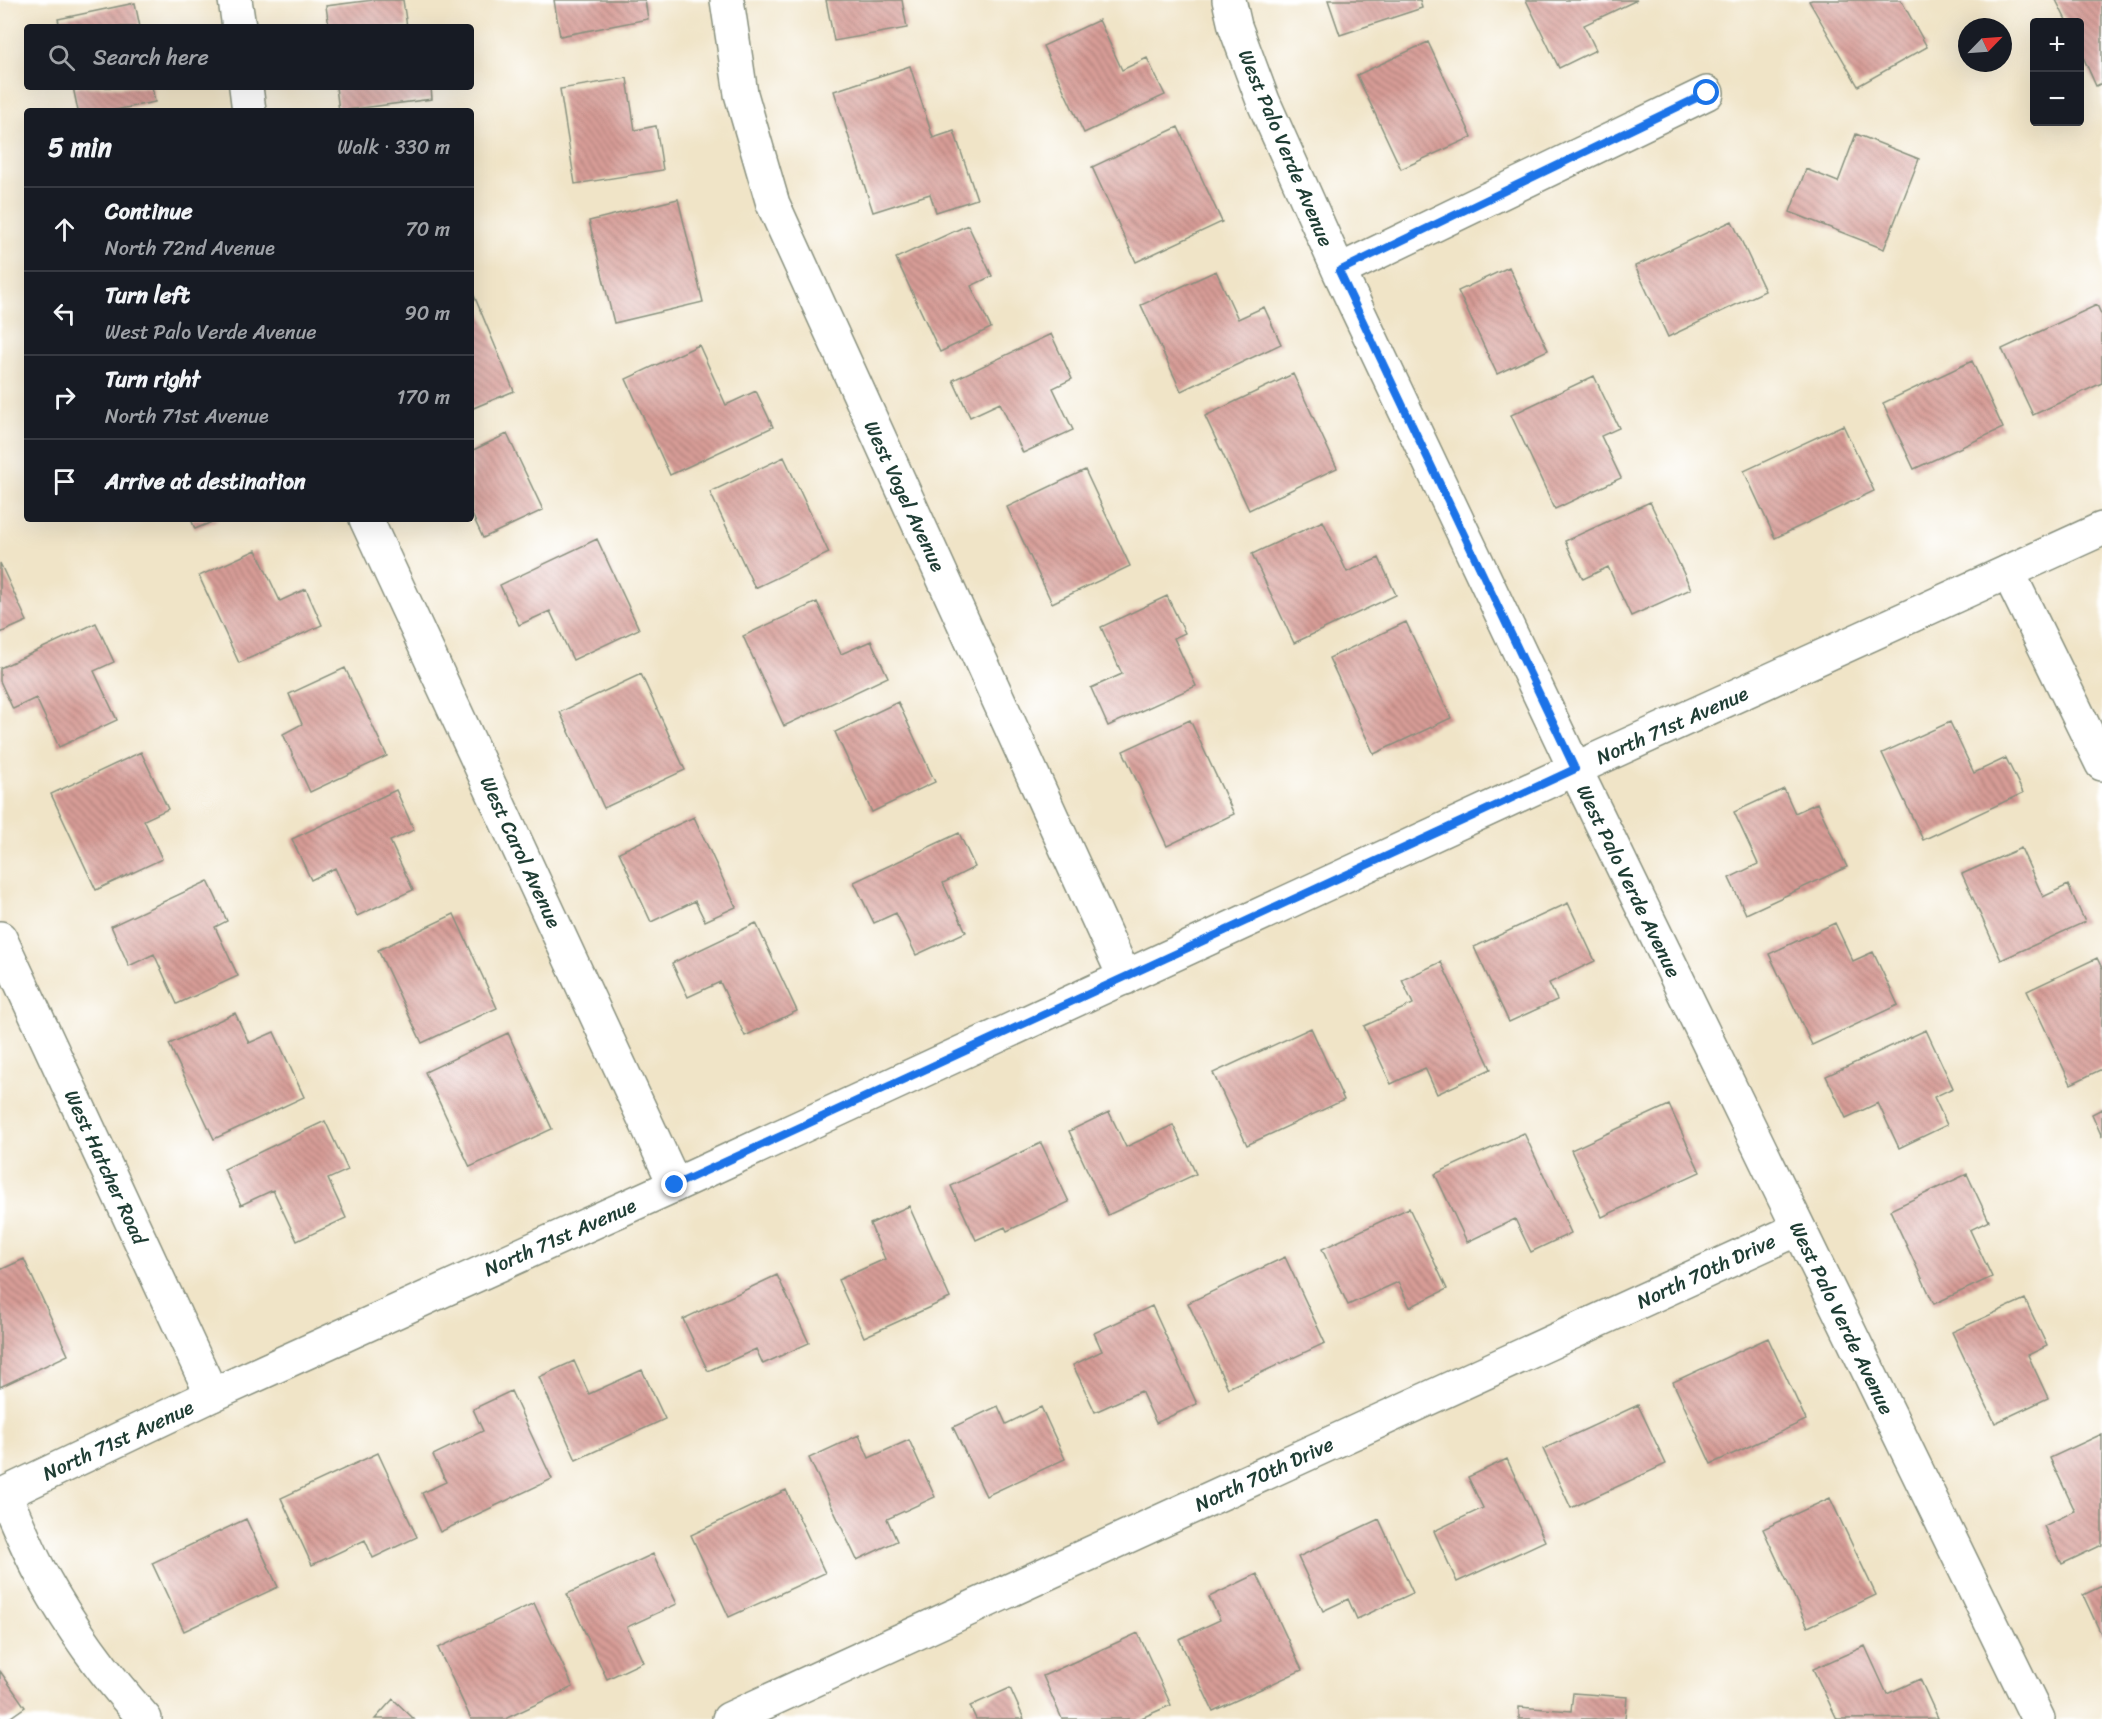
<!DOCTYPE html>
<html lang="en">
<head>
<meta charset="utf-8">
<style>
	body { margin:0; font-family:Sriracha,sans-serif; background:#242831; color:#f1f3f6 }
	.controls { position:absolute; right:18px; top:18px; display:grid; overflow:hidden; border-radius:6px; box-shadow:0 6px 24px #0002 }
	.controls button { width:54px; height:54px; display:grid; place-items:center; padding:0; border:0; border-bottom:2px solid #363941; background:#171b24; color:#f1f3f6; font:30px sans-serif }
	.compass { position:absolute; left:1958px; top:18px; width:54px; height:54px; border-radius:50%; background:#171b24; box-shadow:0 6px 24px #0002; rotate:65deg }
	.stop { position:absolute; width:18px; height:18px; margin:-14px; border:4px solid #1a73e8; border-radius:50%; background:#fff }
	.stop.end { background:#1a73e8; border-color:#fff; box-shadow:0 2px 6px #0008 }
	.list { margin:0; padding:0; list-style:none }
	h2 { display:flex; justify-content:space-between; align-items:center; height:78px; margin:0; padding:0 24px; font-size:26px }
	h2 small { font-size:20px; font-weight:400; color:#9ea1a6 }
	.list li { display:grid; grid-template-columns:39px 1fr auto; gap:18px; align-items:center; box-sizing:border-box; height:84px; padding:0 24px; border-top:2px solid #363941 }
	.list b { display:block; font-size:22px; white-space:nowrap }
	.list p { margin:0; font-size:20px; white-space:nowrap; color:#9ea1a6 }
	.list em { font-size:20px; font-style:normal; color:#9ea1a6 }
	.icon { flex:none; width:33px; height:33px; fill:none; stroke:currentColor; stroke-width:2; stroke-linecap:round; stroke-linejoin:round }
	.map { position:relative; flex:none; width:2102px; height:1719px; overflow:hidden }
	.search { position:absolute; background:#171b24; box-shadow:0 6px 24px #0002; left:24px; top:24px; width:450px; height:66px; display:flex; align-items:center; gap:15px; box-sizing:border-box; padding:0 21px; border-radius:6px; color:#9ea1a6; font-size:22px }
	.panel { position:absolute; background:#171b24; box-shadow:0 6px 24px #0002; left:24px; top:108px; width:450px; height:414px; border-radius:6px }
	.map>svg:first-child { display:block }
	.building { fill:url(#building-back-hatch) }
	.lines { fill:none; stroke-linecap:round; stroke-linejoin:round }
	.minor-casing { stroke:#88907e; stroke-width:36 }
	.tertiary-casing { stroke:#88907e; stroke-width:36 }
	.minor { stroke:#fff; stroke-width:33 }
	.tertiary { stroke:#fff; stroke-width:33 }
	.route { stroke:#1a73e8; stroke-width:8 }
	.labels { text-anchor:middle; stroke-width:5; stroke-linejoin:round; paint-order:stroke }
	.street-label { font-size:20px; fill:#1f3d34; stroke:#fff }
</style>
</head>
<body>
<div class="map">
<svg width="2102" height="1719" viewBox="0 0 2102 1719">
	<defs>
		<pattern id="building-back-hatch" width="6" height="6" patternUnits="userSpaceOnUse" patternTransform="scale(1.5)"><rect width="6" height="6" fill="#d79c96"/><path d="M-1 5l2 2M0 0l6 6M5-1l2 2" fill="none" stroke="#ae807b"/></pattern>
	</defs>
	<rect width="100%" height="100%" fill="#fff"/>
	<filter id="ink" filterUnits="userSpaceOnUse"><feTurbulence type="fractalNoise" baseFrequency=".0167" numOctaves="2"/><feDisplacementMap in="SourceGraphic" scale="12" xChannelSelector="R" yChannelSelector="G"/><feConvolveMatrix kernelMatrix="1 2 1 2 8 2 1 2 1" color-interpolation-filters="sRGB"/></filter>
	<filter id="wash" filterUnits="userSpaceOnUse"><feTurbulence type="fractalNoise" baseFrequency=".008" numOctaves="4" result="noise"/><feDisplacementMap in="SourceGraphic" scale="24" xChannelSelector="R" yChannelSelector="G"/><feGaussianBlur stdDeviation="1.35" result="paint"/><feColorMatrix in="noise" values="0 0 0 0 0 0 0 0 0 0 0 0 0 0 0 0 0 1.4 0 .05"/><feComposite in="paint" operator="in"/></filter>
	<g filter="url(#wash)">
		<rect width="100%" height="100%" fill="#f0e4c7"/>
		<g id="blocks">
			<path class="building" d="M373 0H403L407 27H329L326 6Z
				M554 0H645L648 19 560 36Z
				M826 0H902L907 28 834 41Z
				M1328 0H1420L1422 8 1340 35Z
				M1526 0H1637L1584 25 1596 50 1559 68Z
				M1812 0H1901L1927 47 1858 86 1809 1Z
				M2056 0H2102V83L2096 86 2080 50V22H2067Z
				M135 3 140 27H60L58 19Z
				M1099 20 1122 70 1147 58 1165 95 1084 133 1043 46Z
				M1428 42 1472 137 1401 169 1357 75Z
				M910 66 933 138 954 131 977 199 936 212 930 194 873 212 834 91Z
				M627 78 635 130 656 126 663 170 575 184 560 89Z
				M73 87H152L155 102 111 111H78Z
				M336 87H431L432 99 339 111Z
				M1178 127 1222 222 1136 262 1092 167Z
				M1856 134 1919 159 1884 249 1790 212 1806 169 1838 182Z
				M678 199 703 302 614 323 589 221Z
				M1732 221 1765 291 1668 337 1635 266Z
				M968 225 992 276 971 286 991 328 940 352 896 258Z
				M1509 267 1548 350 1497 374 1458 291Z
				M1216 271 1238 319 1264 307 1281 344 1181 391 1141 305Z
				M473 293 514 391 471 409V294Z
				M2097 305 2102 316V383L2033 415 2002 349Z
				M1051 334 1072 379 1053 388 1073 430 1023 453 1000 403 970 417 953 380Z
				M699 345 726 405 756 391 773 427 670 475 626 379Z
				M1972 361 2003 428 1914 469 1883 403Z
				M1293 374 1337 468 1249 510 1205 416Z
				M1594 376 1619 428 1601 436 1621 478 1555 509 1511 415Z
				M1843 425 1874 491 1775 538 1744 471Z
				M507 434 543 510 483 538 471 512V451Z
				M784 457 829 553 755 588 710 492Z
				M1085 470 1130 566 1052 603 1007 507Z
				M1650 502 1691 589 1631 616 1608 567 1583 579 1565 541Z
				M191 519H219L195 529Z
				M1323 521 1347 572 1379 558 1396 595 1294 643 1252 554Z
				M597 539 639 629 573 660 550 611 519 625 500 585Z
				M256 550 280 601 306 589 322 625 239 663 199 576Z
				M0 563 27 621 0 633Z
				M1167 596 1185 633 1174 638 1196 686 1108 726 1091 688 1122 674 1101 627Z
				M817 602 841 654 871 641 888 677 784 726 743 636Z
				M1406 622 1451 718 1374 754 1329 658Z
				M96 623 114 662 94 671 117 720 59 747 36 698 13 709 0 681V668Z
				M345 668 387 756 310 792 283 734 302 724 289 694Z
				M641 674 685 770 604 808 560 712Z
				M898 702 935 782 872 812 835 732Z
				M1190 720 1234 814 1167 846 1123 751Z
				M1950 722 1974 773 2006 758 2023 793 1923 840 1882 753Z
				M141 752 168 809 144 820 162 859 96 890 51 794Z
				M1784 789 1795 813 1817 803 1847 867 1746 914 1729 878 1758 864 1734 812Z
				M396 790 414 830 390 841 413 890 357 916 335 868 311 880 292 839Z
				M694 817 736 907 705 921 695 901 651 922 619 852Z
				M959 833 975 867 943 883 966 932 916 955 896 913 874 923 854 882Z
				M2021 848 2043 897 2068 885 2085 922 2001 960 1962 874Z
				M208 881 227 921 215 927 238 976 177 1004 154 954 129 966 111 926Z
				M1568 903 1595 961 1549 983 1557 1000 1509 1022 1474 947Z
				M454 914 497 1008 422 1043 378 950Z
				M756 923 797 1011 745 1036 720 982 688 997 672 963Z
				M1835 923 1853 961 1873 952 1898 1005 1812 1045 1769 954Z
				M2097 958 2102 968V1069L2071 1084 2027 991Z
				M1441 962 1491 1069 1437 1094 1425 1068 1391 1084 1364 1026 1413 1004 1402 980Z
				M235 1013 249 1043 274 1032 304 1097 214 1139 169 1044Z
				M1311 1028 1344 1100 1247 1145 1213 1073Z
				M1926 1030 1953 1088 1934 1097 1947 1125 1899 1148 1878 1103 1846 1118 1826 1076Z
				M508 1033 552 1129 470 1167 425 1072Z
				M1669 1105 1700 1172 1602 1217 1571 1150Z
				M2102 1109V1137L2092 1114Z
				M1109 1112 1126 1147 1173 1125 1196 1174 1108 1215 1069 1131Z
				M325 1121 348 1170 328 1179 346 1218 297 1241 273 1190 241 1205 224 1169Z
				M1524 1133 1571 1233 1531 1252 1515 1219 1467 1242 1435 1174Z
				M1041 1143 1069 1202 1007 1231 1005 1227 976 1240 951 1186Z
				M1967 1174 1989 1221 1970 1230 1992 1277 1934 1304 1890 1210Z
				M909 1206 950 1298 864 1337 838 1280 885 1259 870 1224Z
				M1409 1208 1447 1289 1410 1307 1398 1282 1348 1305 1322 1249Z
				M1285 1257 1325 1343 1228 1388 1188 1303Z
				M24 1259 68 1355 0 1387V1270Z
				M777 1275 809 1343 763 1364 756 1349 708 1371 683 1319Z
				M2025 1299 2047 1346 2028 1355 2048 1398 1995 1423 1952 1332Z
				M1152 1306 1197 1404 1156 1423 1141 1391 1095 1412 1073 1365 1102 1351 1094 1333Z
				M1768 1338 1806 1420 1711 1464 1673 1382Z
				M574 1361 589 1394 642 1370 665 1419 576 1460 539 1377Z
				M511 1391 552 1479 440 1532 422 1493 446 1482 433 1455 483 1431 473 1409Z
				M1638 1405 1666 1464 1571 1508 1543 1449Z
				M998 1406 1006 1424 1041 1407 1065 1459 986 1496 953 1427Z
				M2102 1434V1545L2062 1564 2044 1526 2075 1511 2050 1458Z
				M859 1435 869 1458 909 1440 935 1497 887 1519 897 1541 857 1560 809 1458Z
				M378 1453 417 1537 373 1558 365 1540 312 1565 281 1498Z
				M1507 1459 1545 1541 1457 1582 1434 1531 1483 1508 1468 1477Z
				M786 1490 825 1573 729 1617 691 1535Z
				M1830 1498 1876 1595 1808 1627 1763 1529Z
				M246 1519 278 1587 184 1631 152 1563Z
				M1379 1519 1413 1593 1357 1619 1348 1599 1323 1611 1298 1557Z
				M653 1554 677 1604 627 1627 643 1662 607 1679 567 1594Z
				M1257 1574 1302 1670 1213 1711 1179 1639 1220 1620 1209 1597Z
				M2102 1586V1636L2083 1595Z
				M534 1603 573 1687 505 1719H471L438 1648Z
				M1138 1633 1171 1705 1139 1719H1062L1043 1676Z
				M1865 1646 1887 1694 1920 1679 1938 1718 1837 1719 1813 1669Z
				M0 1671 25 1707 8 1719H0Z
				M1010 1688 1024 1719H976L970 1706Z
				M1573 1693 1627 1697 1625 1719H1519V1707L1571 1711Z
				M393 1699 414 1719H375Z"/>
		</g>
	</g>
	<g filter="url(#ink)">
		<use href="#blocks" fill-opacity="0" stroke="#88907e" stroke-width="1.5"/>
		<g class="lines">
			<defs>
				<path id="minor" d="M235 0 239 27
					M727 0 741 94 773 204 1125 978
					M1229 0 1235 26 1263 101 1339 271 1575 769 2038 1719
					M246 87 249 111
					M1339 271 1707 93
					M366 519 675 1185
					M2008 572 2102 764
					M0 938 212 1395
					M4 1494C17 1521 28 1551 43 1577 71 1628 106 1676 145 1719
					M729 1719 1798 1229"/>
				<path id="tertiary" d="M0 1496 212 1395 675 1185 1575 769 2102 529"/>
			</defs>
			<use href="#minor" class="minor-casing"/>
			<use href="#tertiary" class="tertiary-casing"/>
			<use href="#minor" class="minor"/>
			<use href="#tertiary" class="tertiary"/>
		</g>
	</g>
	<g class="lines" filter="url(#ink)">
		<path class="route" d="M675 1185 1575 769 1339 271 1707 93"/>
	</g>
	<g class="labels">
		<g class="street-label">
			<text transform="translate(1286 148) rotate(67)" y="7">West Palo Verde Avenue</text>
			<text transform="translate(905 496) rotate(65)" y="7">West Vogel Avenue</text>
			<text transform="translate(1672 725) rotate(-24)" y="7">North 71st Avenue</text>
			<text transform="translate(521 852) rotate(65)" y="7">West Carol Avenue</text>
			<text transform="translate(1629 881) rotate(64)" y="7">West Palo Verde Avenue</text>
			<text transform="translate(106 1167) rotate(65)" y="7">West Hatcher Road</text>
			<text transform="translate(560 1237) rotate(-24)" y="7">North 71st Avenue</text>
			<text transform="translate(1706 1271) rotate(-25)" y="7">North 70th Drive</text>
			<text transform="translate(1842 1318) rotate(64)" y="7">West Palo Verde Avenue</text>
			<text transform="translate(118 1440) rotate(-25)" y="7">North 71st Avenue</text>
			<text transform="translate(1264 1474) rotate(-25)" y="7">North 70th Drive</text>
		</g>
	</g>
</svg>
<div class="controls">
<button>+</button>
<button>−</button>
</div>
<svg class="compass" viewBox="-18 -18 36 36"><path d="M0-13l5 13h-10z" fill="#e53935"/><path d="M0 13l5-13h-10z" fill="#9ea1a6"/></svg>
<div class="stop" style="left:1707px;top:93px"></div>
<div class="stop end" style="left:675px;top:1185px"></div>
<div class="search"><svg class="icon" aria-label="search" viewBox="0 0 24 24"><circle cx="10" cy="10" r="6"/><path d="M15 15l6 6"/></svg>Search here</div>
<section class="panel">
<h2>5 min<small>Walk · 330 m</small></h2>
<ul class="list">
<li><svg class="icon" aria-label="ahead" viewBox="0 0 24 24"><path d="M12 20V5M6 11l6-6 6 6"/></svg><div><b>Continue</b><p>North 72nd Avenue</p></div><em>70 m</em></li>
<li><svg class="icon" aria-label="left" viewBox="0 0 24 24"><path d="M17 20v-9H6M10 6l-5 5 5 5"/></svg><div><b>Turn left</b><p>West Palo Verde Avenue</p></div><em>90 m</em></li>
<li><svg class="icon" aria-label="right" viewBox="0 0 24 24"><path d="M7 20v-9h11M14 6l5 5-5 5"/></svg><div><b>Turn right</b><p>North 71st Avenue</p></div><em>170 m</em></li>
<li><svg class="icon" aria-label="arrive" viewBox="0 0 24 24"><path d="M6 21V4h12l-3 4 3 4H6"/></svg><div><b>Arrive at destination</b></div></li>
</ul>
</section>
</div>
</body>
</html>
